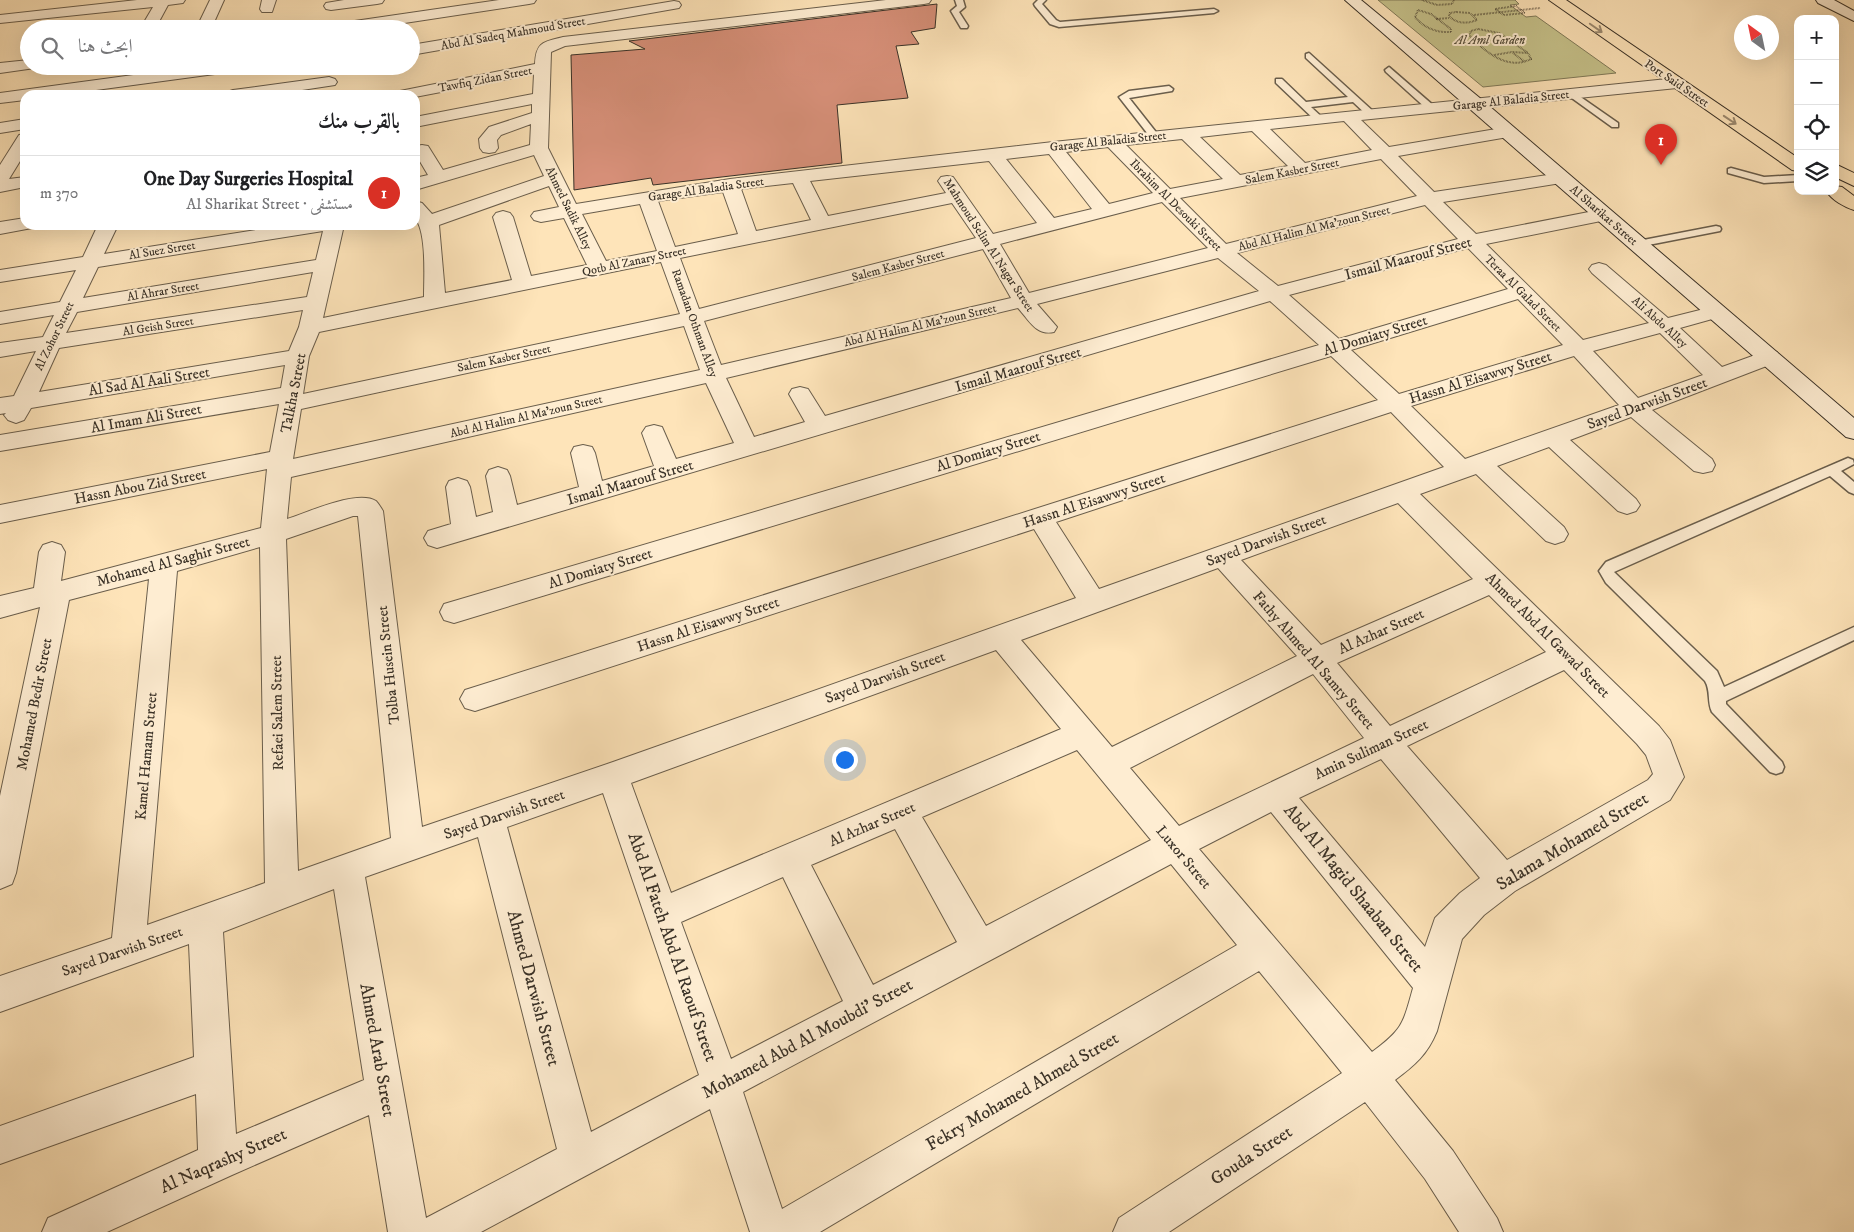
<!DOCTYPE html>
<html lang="ar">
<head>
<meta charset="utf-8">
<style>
	body { margin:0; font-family:"IM FELL DW Pica",Amiri,serif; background:#f6f6f6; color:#202124; direction:rtl }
	.controls { position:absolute; right:15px; top:15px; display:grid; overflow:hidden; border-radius:10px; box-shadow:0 5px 20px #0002 }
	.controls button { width:45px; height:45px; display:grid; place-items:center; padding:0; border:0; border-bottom:1px solid #e0e0e0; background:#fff; color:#202124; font:25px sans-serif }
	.compass { position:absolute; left:1734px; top:15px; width:45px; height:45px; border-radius:50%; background:#fff; box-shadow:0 5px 20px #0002; rotate:327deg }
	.you { position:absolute; left:844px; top:759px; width:18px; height:18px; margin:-12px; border:4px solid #fff; border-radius:50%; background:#1a73e8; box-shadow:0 0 0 8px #1a73e833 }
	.badge { display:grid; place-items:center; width:32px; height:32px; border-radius:50%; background:#d93025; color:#fff; font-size:16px; font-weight:700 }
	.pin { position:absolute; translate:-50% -41px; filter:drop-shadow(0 1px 2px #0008) }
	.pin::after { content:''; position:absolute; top:26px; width:18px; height:15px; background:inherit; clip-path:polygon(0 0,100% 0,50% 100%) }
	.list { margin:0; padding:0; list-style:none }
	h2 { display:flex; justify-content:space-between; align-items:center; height:65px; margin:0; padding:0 20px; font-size:21px }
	h2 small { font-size:16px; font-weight:400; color:#757577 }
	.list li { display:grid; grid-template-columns:32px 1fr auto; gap:15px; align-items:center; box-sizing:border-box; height:75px; padding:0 20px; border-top:1px solid #e0e0e0 }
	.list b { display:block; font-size:19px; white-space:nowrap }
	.list p { margin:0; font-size:16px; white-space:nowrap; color:#757577 }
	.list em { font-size:16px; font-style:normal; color:#757577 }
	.icon { flex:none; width:28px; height:28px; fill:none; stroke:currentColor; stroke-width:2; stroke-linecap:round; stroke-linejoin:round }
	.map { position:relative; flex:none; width:1854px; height:1232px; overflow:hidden; direction:ltr }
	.search { position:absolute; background:#fff; box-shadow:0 5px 20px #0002; left:20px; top:20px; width:400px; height:55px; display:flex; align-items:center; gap:12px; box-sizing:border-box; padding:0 18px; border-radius:28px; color:#757577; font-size:19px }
	.panel { position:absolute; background:#fff; box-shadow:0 5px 20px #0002; left:20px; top:90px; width:400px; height:140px; border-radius:15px; direction:rtl }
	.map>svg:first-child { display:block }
	.green { fill:#c6c28b; stroke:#807a59 }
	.building { fill:#d68f78; stroke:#393127 }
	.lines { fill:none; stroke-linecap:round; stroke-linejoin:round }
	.lane-casing { stroke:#6a5e4c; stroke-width:3 }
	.street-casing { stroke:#6a5e4c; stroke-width:2 }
	.secondary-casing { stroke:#393127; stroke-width:2 }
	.primary-casing { stroke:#393127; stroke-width:2 }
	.path { stroke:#393127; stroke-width:2; stroke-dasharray:0.5 1; stroke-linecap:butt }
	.lane { fill:#feedd2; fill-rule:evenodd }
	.street { fill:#feedd2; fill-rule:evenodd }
	.secondary { fill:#feedd2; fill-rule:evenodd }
	.primary { fill:#fee4b9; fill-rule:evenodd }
	.oneway { stroke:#9c8a70 }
	.labels { text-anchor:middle; stroke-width:4; stroke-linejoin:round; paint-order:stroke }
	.far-street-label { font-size:12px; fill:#393127; stroke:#feedd2 }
	.far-park-label { font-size:12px; font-style:italic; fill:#554e3b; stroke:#feedd2 }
	.street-label { font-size:15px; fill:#393127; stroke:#feedd2 }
	.near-street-label { font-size:18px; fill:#393127; stroke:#feedd2 }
</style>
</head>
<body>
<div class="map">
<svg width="1854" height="1232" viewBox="0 0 1854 1232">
	<rect width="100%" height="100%" fill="#fee4b9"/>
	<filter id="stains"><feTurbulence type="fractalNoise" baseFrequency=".004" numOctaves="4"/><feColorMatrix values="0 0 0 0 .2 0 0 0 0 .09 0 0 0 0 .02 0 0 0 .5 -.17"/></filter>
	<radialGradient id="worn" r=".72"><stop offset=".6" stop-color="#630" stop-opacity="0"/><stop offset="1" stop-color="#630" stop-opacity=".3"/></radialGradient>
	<path class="green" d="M1378 0H1515L1519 4 1510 5 1526 17 1536 16 1616 73 1483 87Z"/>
	<path class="building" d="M937 4 935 28 911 32 919 44 896 46 908 98 837 105 842 163 653 185 651 178 574 190 571 55 645 49 629 41Z"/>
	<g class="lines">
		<defs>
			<path id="lane" d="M955 0H963L965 7 959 12 968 26 967 28H961L951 11 957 6Z
				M1038 0H1046L1042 4 1056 20 1060 22 1214 9 1218 11 1214 13 1059 27 1050 24 1035 6 1034 4Z
				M1309 53 1374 112V116H1368L1353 102 1311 107 1324 119 1319 122 1316 121 1276 83V79H1282L1306 102 1348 97 1306 58V54Z
				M1389 67 1434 106V110H1428L1386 72 1385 70Z
				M1169 86 1173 89 1172 91 1129 98 1159 136 1154 139 1151 138 1119 97 1129 91Z
				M1572 91 1618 123V127H1612L1569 96V92Z
				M1731 168 1764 177 1798 175V181L1764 183 1728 173V169Z
				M1716 226 1720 227 1721 229 1720 231 1638 247 1633 244 1638 241Z
				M1848 458 1853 460 1854 464 1841 471 1854 482V494L1849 492 1830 476 1614 572 1717 671 1724 687 1854 627V640L1726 701V704L1782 762 1784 767 1782 772 1776 774 1770 772 1712 712C1707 702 1711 691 1705 681L1606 583 1599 571 1606 562Z"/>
			<path id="street" d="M137 0H185L183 3 168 5 155 29H140L153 7 0 23V15Z
				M210 0H224L211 29H196Z
				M262 0H276L272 12H262L260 9Z
				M344 0H384L382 3 377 4 331 10 326 9 324 6 326 3Z
				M499 0H536L534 3 529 4 365 29H298L300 26C310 23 325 19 334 24Z
				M886 0H931L929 3 924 4 565 46 551 52 548 148 576 204 730 179 1053 142 1677 78 1683 80 1685 83 1683 86 1677 88 1361 120 1389 147 1508 127 1514 128 1517 132 1514 136 1508 137 1398 156 1434 192 1561 173 1567 174 1570 178 1567 182 1561 183 1443 202 1476 234 1604 209 1611 211 1614 215 1611 219 1486 244 1583 340 1649 323 1592 273 1589 269 1592 265 1599 263 1606 265 1668 318 1716 306 1723 308 1727 312 1723 316 1680 328 1722 367 1769 350 1777 352 1780 357 1777 362 1652 410 1712 459 1715 465 1712 471 1703 473 1694 471 1631 417 1570 440 1636 499 1640 505 1636 511 1627 514 1618 511 1549 447 1497 466 1564 527 1568 534 1564 541 1555 544 1546 541 1476 474 1420 494 1659 726 1670 740 1684 777 1670 800 1515 891 1484 915 1462 939 1437 1031C1427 1055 1415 1065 1395 1080L1453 1151 1497 1218 1503 1232H1459L1425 1179 1365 1102 1169 1232H1113L1119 1218 1342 1073 1259 971 820 1232H750L710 1109 481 1232H388L369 1115 232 1175 107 1232H42L48 1218 198 1150 196 1094 0 1164V1126L194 1057 189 944 0 1012V976L112 938 149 579 69 600 16 873 12 884 0 889V796L40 607 0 618V596L34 588 39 552 43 545 52 542 61 545 65 552 61 581 261 528 267 469 0 523V505L270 452 279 404 0 451V435L281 388 285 365 31 408 24 420 16 423 8 420 4 415 6 413 0 414V398L14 396 36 351 0 357V343L43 337 54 315 0 324V312L60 302 76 270 0 282V270L83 257 98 225H118L104 254 287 225H344L323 318 424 297C424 278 427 232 415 218V201L422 203 432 214 544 176 534 155 415 190V178L428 175 415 153 416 146 422 145 428 146 443 170 530 145 531 124 501 135 497 140 498 148 495 152 489 153 483 152 480 148 479 139 489 127 532 113V104L415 127V117L533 94 534 74 415 97V95H393L395 92 535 64C536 42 543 42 563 37ZM1344 121 1372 150 1305 163 1270 129ZM1252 131 1288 166 1240 175 1200 137ZM1182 139 1223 179 1170 189 1126 145ZM1108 147 1153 193 1109 204 1066 152ZM1049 154 1092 209 1054 218 1006 159ZM1381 159 1417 196 1226 244 1180 198ZM989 161 1037 223 993 234 953 177 947 176 941 177 938 181 946 193 828 216 810 181ZM793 183 811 220 756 231 741 189ZM549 186 559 207 534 212 531 216 534 220 541 222 564 218 587 265 531 276 513 217 510 213 503 211 496 213 493 217 512 280 445 293 439 225ZM723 192 738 234 675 247 658 201ZM1162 202 1208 248 1029 293 1000 244ZM952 203 976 238 699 309 680 258ZM640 204 657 251 606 261 582 214ZM1425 205 1458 239 1278 286 1237 253ZM323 231 316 260 83 298 98 267ZM1468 248 1508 289 1339 339 1289 295ZM983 249 1011 298 721 365 704 321ZM1218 258 1259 291 825 416 808 389 800 387 792 389 789 394 805 422 754 437 726 378 1018 308C1029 320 1036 336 1054 332L1057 327 1037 304ZM661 262 680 314 303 394 309 356 319 332ZM313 272 307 297 66 333 77 312ZM1518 299 1563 345 1399 394 1351 350ZM1270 301 1319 345 444 604 440 612 444 620 454 623 1331 356 1378 400 465 690 460 699 465 708 475 711 1034 529 1076 598 613 762 422 827 383 511C381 508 379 504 376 501 357 489 307 513 287 519L291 477 706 383 734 443 676 459 662 427 654 425 646 427 642 433 654 466 602 481 595 453 592 447 583 445 574 447 571 453 579 487 517 505 510 476 507 470 498 467 489 470 486 476 493 512 476 517 470 487 467 481 458 478 449 481 446 487 451 524 428 531 424 538 428 545 437 548ZM303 310 299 327 289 351 39 392 59 348ZM684 326 700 370 293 459 301 409ZM1660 333 1703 375 1638 398 1593 351ZM1574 356 1619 405 1465 459 1411 406ZM1391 412 1444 467 1099 589 1056 522ZM1398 503 1473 579 1321 645 1241 560ZM353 516H358L391 838 298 871 286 539ZM260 547 265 883 147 925 177 571ZM1218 568 1297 656 1112 747 1021 640ZM1489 595 1546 652 1390 726 1337 663ZM996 650 1061 729 671 893 631 783ZM1564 670 1637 744 1646 755 1653 774 1648 780 1507 860 1407 746ZM1313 674 1364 738 1179 826 1130 768ZM1077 750 1151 840 986 926 922 817ZM1381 759 1480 878 1460 893 1435 918 1425 947 1299 798ZM603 793 699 1075 591 1132 507 827ZM1271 812 1413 988C1403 1024 1403 1029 1372 1052L1199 849ZM895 829 957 942 873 985 811 865ZM478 837 557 1149 426 1218 365 877ZM1171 864 1237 945 782 1209 743 1092ZM783 877 843 1001 731 1059 681 922ZM334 889 364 1080 236 1134 223 932Z
				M674 1 679 2 681 5 679 8 411 55V45Z
				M29 60V66H36L35 68 0 73V63Z
				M200 66H245L243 69 237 71 59 95H25V100L0 103V93Z
				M329 77 335 79 337 82 335 85 269 95H225L227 92 233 90Z
				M25 119V129L0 133V123Z
				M25 134V153L9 179 25 177V187L0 192V165L19 135Z
				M25 218V225H34L32 228 0 234V222Z"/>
			<path id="secondary" d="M1345 0H1361L1481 99 1854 418V439L1846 437Z
				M1816 0H1834L1854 11V21L1818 3Z"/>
			<path id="primary" d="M1549 0H1566L1798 158V171L1792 170Z
				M1835 164 1854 173V186L1835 177Z
				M1835 186 1842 187 1854 196V210C1844 207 1832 200 1826 191H1835Z"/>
		</defs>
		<use href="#lane" class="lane-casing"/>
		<use href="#street" class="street-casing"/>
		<use href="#secondary" class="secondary-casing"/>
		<use href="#primary" class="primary-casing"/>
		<path class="path" d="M1422 0 1437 5 1452 4 1454 0
			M1516 6 1525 13 1504 15 1495 9Z
			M1418 10 1431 14 1451 29V32C1437 33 1424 28 1415 17Z
			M1456 12 1470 13 1477 20C1467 24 1457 24 1449 16L1450 13Z
			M1474 15 1540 8
			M1436 19 1449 18
			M1478 29 1499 33 1528 53 1531 59C1508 71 1485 52 1469 35L1471 31Z
			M1513 53 1525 62
			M1494 55 1512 52 1528 53"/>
		<use href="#lane" class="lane"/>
		<use href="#street" class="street"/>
		<use href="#secondary" class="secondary"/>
		<use href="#primary" class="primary"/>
	</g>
	<defs><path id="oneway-shaft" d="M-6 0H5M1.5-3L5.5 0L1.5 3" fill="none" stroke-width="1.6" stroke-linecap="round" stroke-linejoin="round" transform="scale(1.25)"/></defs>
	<g class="oneway">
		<use href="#oneway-shaft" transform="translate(1596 28) rotate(35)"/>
		<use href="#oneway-shaft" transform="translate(1730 120) rotate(34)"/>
	</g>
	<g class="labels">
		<g class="far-street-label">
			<text transform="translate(513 33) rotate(-10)" y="4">Abd Al Sadeq Mahmoud Street</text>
			<text transform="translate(485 79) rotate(-11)" y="4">Tawfiq Zidan Street</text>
			<text transform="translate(1677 83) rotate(34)" y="4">Port Said Street</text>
			<text transform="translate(1511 100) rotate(-6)" y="4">Garage Al Baladia Street</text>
			<text transform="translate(1108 141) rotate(-6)" y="4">Garage Al Baladia Street</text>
			<text transform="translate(1292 171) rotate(-11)" y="4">Salem Kasber Street</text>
			<text transform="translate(706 189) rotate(-8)" y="4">Garage Al Baladia Street</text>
			<text transform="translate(1176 205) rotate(45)" y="4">Ibrahim Al Desouki Street</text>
			<text transform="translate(569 208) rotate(64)" y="4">Ahmed Sadik Alley</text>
			<text transform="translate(1604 215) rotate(41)" y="4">Al Sharikat Street</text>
			<text transform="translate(1314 228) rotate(-14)" y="4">Abd Al Halim Al Ma'zoun Street</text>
			<text transform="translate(989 245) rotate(57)" y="4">Mahmoud Selim Al Nagar Street</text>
			<text transform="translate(162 250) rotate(-9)" y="4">Al Suez Street</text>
			<text transform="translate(634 261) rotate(-12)" y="4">Qotb Al Zanary Street</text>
			<text transform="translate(898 265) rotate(-15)" y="4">Salem Kasber Street</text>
			<text transform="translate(163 291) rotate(-9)" y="4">Al Ahrar Street</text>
			<text transform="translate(1523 293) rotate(45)" y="4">Teraa Al Galad Street</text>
			<text transform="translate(1660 322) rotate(42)" y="4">Ali Abdo Alley</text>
			<text transform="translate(695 323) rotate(70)" y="4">Ramadan Othman Alley</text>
			<text transform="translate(920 325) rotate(-13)" y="4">Abd Al Halim Al Ma'zoun Street</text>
			<text transform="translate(158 326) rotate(-9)" y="4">Al Geish Street</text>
			<text transform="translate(54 336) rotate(-64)" y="4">Al Zohor Street</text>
			<text transform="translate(504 358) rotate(-12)" y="4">Salem Kasber Street</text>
			<text transform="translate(526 416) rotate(-13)" y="4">Abd Al Halim Al Ma'zoun Street</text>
		</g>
		<g class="far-park-label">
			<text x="1490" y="44">Al Aml Garden</text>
		</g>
		<g class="street-label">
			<text transform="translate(1408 258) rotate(-15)" y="5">Ismail Maarouf Street</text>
			<text transform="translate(1375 335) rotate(-17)" y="5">Al Domiaty Street</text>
			<text transform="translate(1018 369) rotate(-16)" y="5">Ismail Maarouf Street</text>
			<text transform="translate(1480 377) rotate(-17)" y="5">Hassn Al Eisawwy Street</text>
			<text transform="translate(149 381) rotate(-9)" y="5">Al Sad Al Aali Street</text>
			<text transform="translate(293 393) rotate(-79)" y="5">Talkha Street</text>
			<text transform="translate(1647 403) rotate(-20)" y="5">Sayed Darwish Street</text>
			<text transform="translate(146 418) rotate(-10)" y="5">Al Imam Ali Street</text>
			<text transform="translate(988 451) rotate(-17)" y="5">Al Domiaty Street</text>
			<text transform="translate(630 482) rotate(-16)" y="5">Ismail Maarouf Street</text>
			<text transform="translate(140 486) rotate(-11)" y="5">Hassn Abou Zid Street</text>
			<text transform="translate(1094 500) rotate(-18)" y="5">Hassn Al Eisawwy Street</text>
			<text transform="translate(1266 540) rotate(-20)" y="5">Sayed Darwish Street</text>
			<text transform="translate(173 561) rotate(-15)" y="5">Mohamed Al Saghir Street</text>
			<text transform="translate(600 568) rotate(-17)" y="5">Al Domiaty Street</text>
			<text transform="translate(708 624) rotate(-18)" y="5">Hassn Al Eisawwy Street</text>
			<text transform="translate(1381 631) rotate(-24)" y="5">Al Azhar Street</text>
			<text transform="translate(1548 635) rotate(45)" y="5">Ahmed Abd Al Gawad Street</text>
			<text transform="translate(1314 660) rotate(49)" y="5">Fathy Ahmed Al Samty Street</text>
			<text transform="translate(388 665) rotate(-96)" y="5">Tolba Husein Street</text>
			<text transform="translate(885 677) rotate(-20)" y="5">Sayed Darwish Street</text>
			<text transform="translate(34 704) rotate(-79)" y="5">Mohamed Bedir Street</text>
			<text transform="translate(277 713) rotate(-91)" y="5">Refaei Salem Street</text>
			<text transform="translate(1371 749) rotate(-25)" y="5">Amin Suliman Street</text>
			<text transform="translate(146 756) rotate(-85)" y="5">Kamel Hamam Street</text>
			<text transform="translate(504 814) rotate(-19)" y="5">Sayed Darwish Street</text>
			<text transform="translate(872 824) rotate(-23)" y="5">Al Azhar Street</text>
			<text transform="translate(1184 857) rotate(50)" y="5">Luxor Street</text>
			<text transform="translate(122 951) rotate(-19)" y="5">Sayed Darwish Street</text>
		</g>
		<g class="near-street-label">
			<text transform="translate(1572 841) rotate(-31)" y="6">Salama Mohamed Street</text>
			<text transform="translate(1354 888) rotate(51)" y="6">Abd Al Magid Shaaban Street</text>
			<text transform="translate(673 947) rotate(71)" y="6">Abd Al Fateh Abd Al Raouf Street</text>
			<text transform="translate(534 988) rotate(75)" y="6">Ahmed Darwish Street</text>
			<text transform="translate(807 1038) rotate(-28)" y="6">Mohamed Abd Al Moubdi' Street</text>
			<text transform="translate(378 1050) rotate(80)" y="6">Ahmed Arab Street</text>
			<text transform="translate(1022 1091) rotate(-30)" y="6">Fekry Mohamed Ahmed Street</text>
			<text transform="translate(1251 1155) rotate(-33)" y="6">Gouda Street</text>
			<text transform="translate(223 1160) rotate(-24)" y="6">Al Naqrashy Street</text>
		</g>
	</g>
	<rect width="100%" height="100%" filter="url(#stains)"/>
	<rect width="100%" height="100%" fill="url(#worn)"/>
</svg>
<div class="controls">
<button>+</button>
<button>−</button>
<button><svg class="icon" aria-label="locate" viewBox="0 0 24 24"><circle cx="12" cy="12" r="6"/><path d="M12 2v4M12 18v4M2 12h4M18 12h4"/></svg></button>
<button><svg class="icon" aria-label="layers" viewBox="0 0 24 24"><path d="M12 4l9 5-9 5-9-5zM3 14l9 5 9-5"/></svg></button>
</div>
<svg class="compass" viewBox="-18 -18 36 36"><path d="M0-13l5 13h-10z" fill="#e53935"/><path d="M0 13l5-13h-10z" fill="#757577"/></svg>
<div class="you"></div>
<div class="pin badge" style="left:1661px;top:165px">1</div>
<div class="search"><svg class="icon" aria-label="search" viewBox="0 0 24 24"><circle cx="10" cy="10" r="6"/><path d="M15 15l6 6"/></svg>ابحث هنا</div>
<section class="panel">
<h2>بالقرب منك<small></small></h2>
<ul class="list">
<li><span class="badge">1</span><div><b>One Day Surgeries Hospital</b><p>مستشفى · Al Sharikat Street</p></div><em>370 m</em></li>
</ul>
</section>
</div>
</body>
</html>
